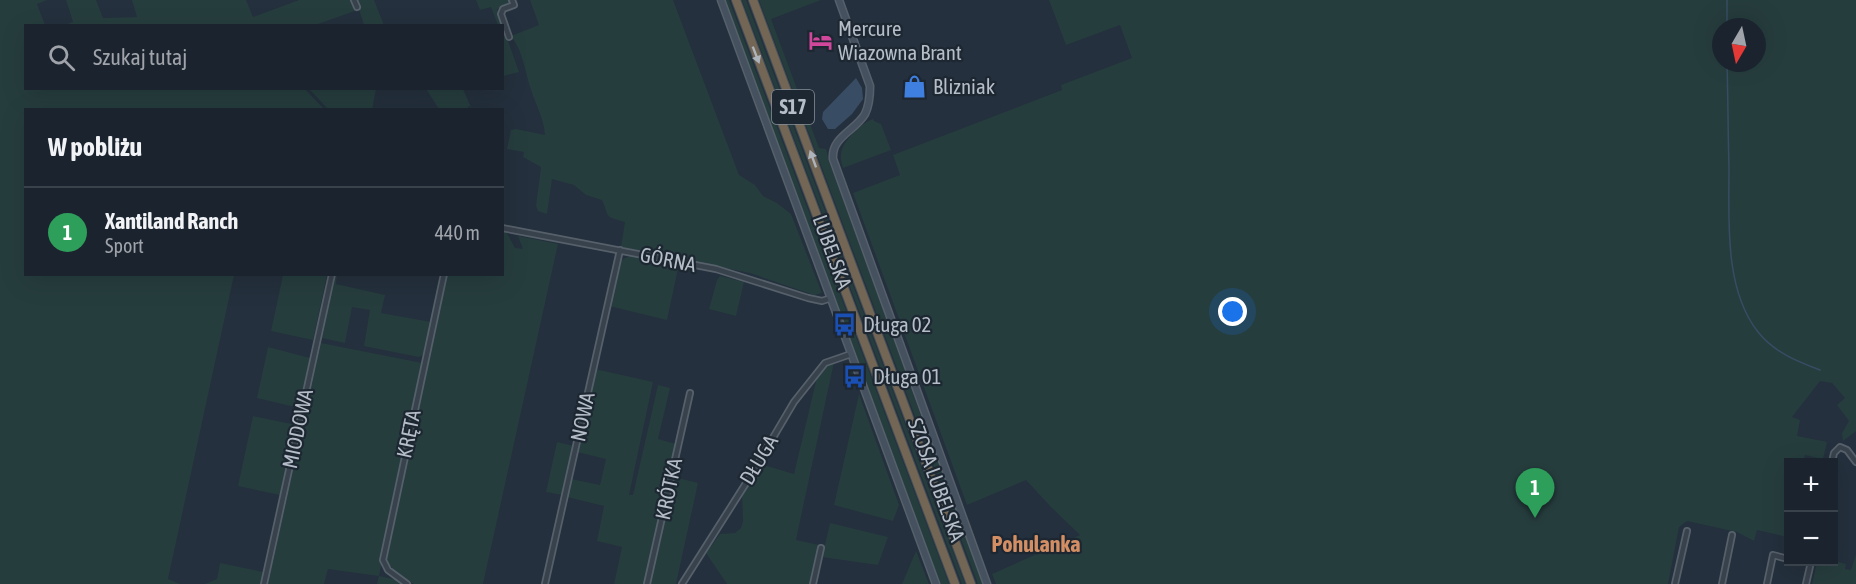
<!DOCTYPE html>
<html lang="pl">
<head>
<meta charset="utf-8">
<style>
	body { margin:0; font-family:"Asap Condensed",sans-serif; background:#28303a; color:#f1f3f6 }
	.controls { position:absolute; right:18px; bottom:18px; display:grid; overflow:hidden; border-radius:0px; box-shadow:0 6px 24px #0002 }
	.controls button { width:54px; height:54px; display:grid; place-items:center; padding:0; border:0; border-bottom:2px solid #39414a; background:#1b242e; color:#f1f3f6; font:30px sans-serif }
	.compass { position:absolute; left:1712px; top:18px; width:54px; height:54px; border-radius:50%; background:#1b242e; box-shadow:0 6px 24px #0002; rotate:189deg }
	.you { position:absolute; left:1233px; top:312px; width:21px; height:21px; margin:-15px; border:4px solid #fff; border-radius:50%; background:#1a73e8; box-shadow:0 0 0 9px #1a73e833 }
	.badge { display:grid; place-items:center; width:39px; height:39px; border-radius:50%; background:#bca0f2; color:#fff; font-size:20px; font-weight:700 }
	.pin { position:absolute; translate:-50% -50px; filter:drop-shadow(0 2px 3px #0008) }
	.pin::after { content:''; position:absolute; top:32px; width:21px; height:18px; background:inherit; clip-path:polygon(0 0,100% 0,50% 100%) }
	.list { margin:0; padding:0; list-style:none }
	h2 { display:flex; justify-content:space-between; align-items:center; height:78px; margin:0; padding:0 24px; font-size:26px }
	h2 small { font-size:20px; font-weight:400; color:#a0a4aa }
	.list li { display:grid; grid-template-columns:39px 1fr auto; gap:18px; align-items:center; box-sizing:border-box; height:90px; padding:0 24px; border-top:2px solid #39414a }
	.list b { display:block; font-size:22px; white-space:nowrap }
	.list p { margin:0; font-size:20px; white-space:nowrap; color:#a0a4aa }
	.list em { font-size:20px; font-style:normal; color:#a0a4aa }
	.icon { flex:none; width:33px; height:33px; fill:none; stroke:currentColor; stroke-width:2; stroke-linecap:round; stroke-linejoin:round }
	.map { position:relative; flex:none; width:1856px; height:584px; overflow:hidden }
	.search { position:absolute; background:#1b242e; box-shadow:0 6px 24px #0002; left:24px; top:24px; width:480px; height:66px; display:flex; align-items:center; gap:15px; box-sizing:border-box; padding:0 21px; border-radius:0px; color:#a0a4aa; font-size:22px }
	.panel { position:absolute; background:#1b242e; box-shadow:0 6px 24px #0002; left:24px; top:108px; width:480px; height:168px; border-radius:0px }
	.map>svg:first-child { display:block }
	.green { fill:#263d3e; fill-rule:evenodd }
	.water { fill:#384d64 }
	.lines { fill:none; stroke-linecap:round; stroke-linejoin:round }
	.stream { stroke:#384d64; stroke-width:1.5 }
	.street-casing { stroke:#56606b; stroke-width:8 }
	.secondary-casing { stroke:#56606b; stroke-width:9 }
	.highway-casing { stroke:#434d58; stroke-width:10 }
	.street { stroke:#38424d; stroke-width:4.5 }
	.secondary { stroke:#465160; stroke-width:6 }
	.highway { stroke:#736655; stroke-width:8 }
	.oneway { fill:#aeb4bc }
	.labels { text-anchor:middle; stroke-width:4.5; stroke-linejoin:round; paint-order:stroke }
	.shield { fill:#1d2732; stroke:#87909b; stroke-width:1.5 }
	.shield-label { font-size:20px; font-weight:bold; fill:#b4bdc8 }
	.poi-label { font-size:21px; fill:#b4bdc8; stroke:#1d2732; text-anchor:start }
	.street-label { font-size:21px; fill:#b4bdc8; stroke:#1d2732 }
	.neighbourhood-label { font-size:22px; font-weight:bold; fill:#d38e64; stroke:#1d2732 }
</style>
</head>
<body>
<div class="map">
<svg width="1856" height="584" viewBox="0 0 1856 584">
	<rect width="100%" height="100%" fill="#24303d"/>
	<path class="green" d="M0 0H47L37 4 45 25 26 26V88L305 89 324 109 26 110V274L234 275 168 579 180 584H0Z
		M66 0H96L103 18 137 17 132 0H246L253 17 299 0H351L355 11 318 24V25H64L73 22Z
		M356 0H374L384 25H364Z
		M476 0H510L511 3 497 9 519 72 503 76 502 26 498 25 491 7 480 10Z
		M530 0H673L739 175 755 185 763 196 777 203 791 214 822 293 814 295 750 273 621 247 625 222C603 216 610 218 602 200L586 195 574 185 552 179 547 214 538 211 536 206 541 167 523 157 524 152 507 149 511 130 516 129 545 135C544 119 536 105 531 90 525 72 523 51 511 36L539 25Z
		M724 0H729L949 584H939L851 347 852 346 843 318 841 319Z
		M742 0H746L965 584H962Z
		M759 0H821L771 19 819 148 826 149 829 162 856 230 923 422 985 584H978Z
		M1049 0H1856V431L1843 441 1842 433 1849 421 1837 405 1845 398 1832 383 1820 381 1792 417 1800 420 1797 436 1827 442 1823 459 1805 455 1803 462H1788L1787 537 1757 530 1754 541 1737 532 1687 521 1679 527 1668 584H996L992 574 1080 535 1051 507 1026 480 967 505 853 193 900 175 893 155 1062 90 1061 85 1132 58 1120 25 1066 45ZM1721 27H1757V63H1721Z
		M309 89H376L372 110 328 109Z
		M426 89H463L471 107 468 106V109H439Z
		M873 119 874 121 881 124 891 150 843 168C842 164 840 158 841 154 842 141 862 123 873 119Z
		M503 233H507L515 248 523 249 518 236 558 244 483 584H414L395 571 385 560 447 275 502 274Z
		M632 255 679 264 667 320 609 306 618 266 623 259Z
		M283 275H327L313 340 271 331Z
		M335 275H337L336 284 385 295 381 313 431 322 423 355 419 357 364 346 370 310 352 307 345 343 322 338Z
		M720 276 744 282 736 316 709 309 717 280Z
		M321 343 422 363 379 576 398 580 404 584H377L379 576 328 569 324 584H268Z
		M268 347 310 358 299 408 257 398Z
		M834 362 796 540 819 545 811 584H727L706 553 720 534 735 533 741 528 743 521 742 496 760 464 794 474 818 373 823 368Z
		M595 369 653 382 629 495H633L658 385 670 388 658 439 676 444 645 584H614L622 547 597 541 604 506 567 497 571 479 600 485 606 459 577 452Z
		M859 394 899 505 893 521 834 505Z
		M253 416 296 425 280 495 238 486Z
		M557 442 574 446 563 495 546 492Z
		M674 477 698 483 676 584H650Z
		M830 523 888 537 878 565 822 557Z
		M916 551 929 584H902Z
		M1856 554V584H1812L1817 562 1834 561 1846 564 1845 569 1851 570Z
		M220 563 263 572 261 584H205L217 579Z"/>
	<path class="water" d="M856 78 862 88 863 99 852 114 835 129H828L822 119 823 112Z"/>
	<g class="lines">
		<path class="stream" d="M1727 0V27
			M1727 63C1728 98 1728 133 1729 168 1729 220 1724 289 1758 332 1774 352 1796 361 1820 370"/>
		<defs>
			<path id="street" d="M354 0 357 7
				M509 37 501 14 503 9 514 5 512 0
				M502 228 716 269 808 298 822 301 831 298
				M1832 462 1834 453 1840 447 1847 450 1856 462
				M264 584 332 274
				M407 584 388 570 383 560 444 274
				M545 584 620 250
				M647 584 690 393
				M682 584 748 480 794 402 825 363 851 354
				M813 584 821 548
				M1675 584 1687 531
				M1722 584 1732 535
				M1767 584 1773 555 1788 559
				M1806 584 1811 562"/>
			<path id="secondary" d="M721 0 936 584
				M839 0 870 86C870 96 869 106 865 114 855 131 831 137 833 159L987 584"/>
			<path id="highway" d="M736 0 955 584
				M753 0 971 584"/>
		</defs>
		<use href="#street" class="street-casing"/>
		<use href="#secondary" class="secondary-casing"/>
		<use href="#highway" class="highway-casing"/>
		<use href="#street" class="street"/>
		<use href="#secondary" class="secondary"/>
		<use href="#highway" class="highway"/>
	</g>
	<defs><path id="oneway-solid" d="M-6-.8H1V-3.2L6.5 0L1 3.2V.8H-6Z" transform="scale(1.5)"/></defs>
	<g class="oneway">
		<use href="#oneway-solid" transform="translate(756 55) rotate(69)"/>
		<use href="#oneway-solid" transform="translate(813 159) rotate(-110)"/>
	</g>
	<defs>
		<symbol id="hotel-bare" viewBox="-9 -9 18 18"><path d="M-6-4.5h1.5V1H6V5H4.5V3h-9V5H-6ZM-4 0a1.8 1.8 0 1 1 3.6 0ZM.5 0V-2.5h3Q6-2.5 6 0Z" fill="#d1479c" stroke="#1d2732" stroke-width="2.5" paint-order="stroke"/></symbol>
		<symbol id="shop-bare" viewBox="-9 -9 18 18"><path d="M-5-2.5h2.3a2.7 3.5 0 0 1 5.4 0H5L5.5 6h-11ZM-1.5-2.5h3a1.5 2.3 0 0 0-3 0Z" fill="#3f7fe0" stroke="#1d2732" stroke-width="2.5" paint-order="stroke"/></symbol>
		<symbol id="bus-bare" viewBox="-9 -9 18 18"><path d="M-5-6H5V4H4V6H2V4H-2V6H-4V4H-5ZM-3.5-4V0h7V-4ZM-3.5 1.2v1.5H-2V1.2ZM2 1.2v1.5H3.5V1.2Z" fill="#1a4fb4" stroke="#1d2732" stroke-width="2.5" paint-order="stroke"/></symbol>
	</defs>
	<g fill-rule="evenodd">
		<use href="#hotel-bare" x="804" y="24" width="33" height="33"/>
		<use href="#shop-bare" x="898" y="70" width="33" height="33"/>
		<use href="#bus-bare" x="828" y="308" width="33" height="33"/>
		<use href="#bus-bare" x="838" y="360" width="33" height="33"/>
	</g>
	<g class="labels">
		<rect class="shield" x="772" y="90" width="42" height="34" rx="4.5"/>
		<g class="shield-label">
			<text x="793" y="114">S17</text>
		</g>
		<g class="poi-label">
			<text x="838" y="36">Mercure<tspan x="838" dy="24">Wiazowna Brant</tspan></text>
			<text x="933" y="94">Blizniak</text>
			<text x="863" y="332">Długa 02</text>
			<text x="873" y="384">Długa 01</text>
		</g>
		<g class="street-label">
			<text transform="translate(832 252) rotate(70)" y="7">LUBELSKA</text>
			<text transform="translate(668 260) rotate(11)" y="7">GÓRNA</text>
			<text transform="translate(583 417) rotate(-78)" y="7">NOWA</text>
			<text transform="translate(298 429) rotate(-78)" y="7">MIODOWA</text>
			<text transform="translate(409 434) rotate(-78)" y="7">KRĘTA</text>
			<text transform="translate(759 460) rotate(-59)" y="7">DŁUGA</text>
			<text transform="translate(936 480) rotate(70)" y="7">SZOSA LUBELSKA</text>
			<text transform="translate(669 489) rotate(-78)" y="7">KRÓTKA</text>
		</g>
		<g class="neighbourhood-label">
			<text x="1036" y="552">Pohulanka</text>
		</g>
	</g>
</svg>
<div class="controls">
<button>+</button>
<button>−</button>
</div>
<svg class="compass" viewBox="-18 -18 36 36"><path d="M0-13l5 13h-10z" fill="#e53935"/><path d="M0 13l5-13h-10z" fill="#a0a4aa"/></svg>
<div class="you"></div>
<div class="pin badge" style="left:1535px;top:518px;background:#2e9e5b">1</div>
<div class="search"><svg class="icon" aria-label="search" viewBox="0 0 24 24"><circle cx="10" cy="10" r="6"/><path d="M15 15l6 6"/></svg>Szukaj tutaj</div>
<section class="panel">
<h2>W pobliżu<small></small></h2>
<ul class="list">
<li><span class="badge" style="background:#2e9e5b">1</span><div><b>Xantiland Ranch</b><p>Sport</p></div><em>440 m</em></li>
</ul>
</section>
</div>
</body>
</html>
